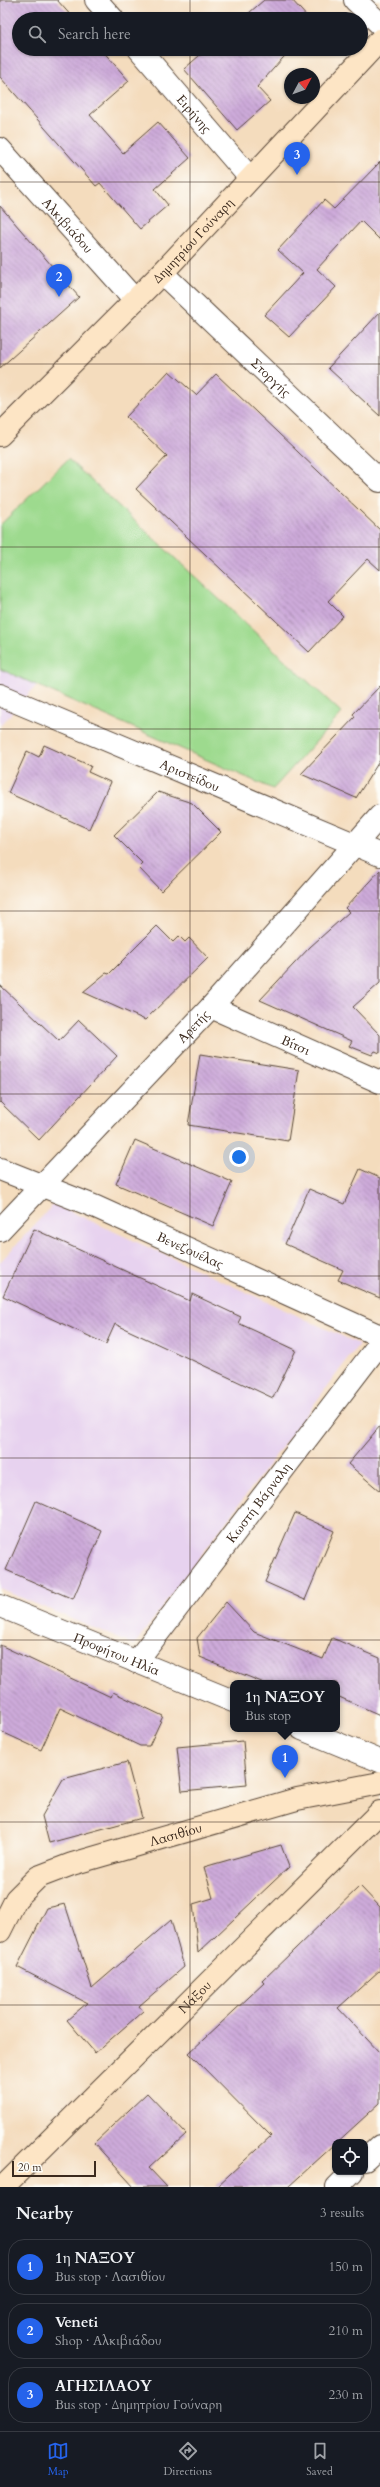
<!DOCTYPE html>
<html lang="en">
<head>
<meta charset="utf-8">
<style>
	body { margin:0; font-family:Cardo,serif; background:#20242c; color:#f1f3f6 }
	.controls { position:absolute; right:12px; bottom:12px; display:grid; overflow:hidden; border-radius:8px; box-shadow:0 1px 3px #0004 }
	.controls button { width:36px; height:36px; display:grid; place-items:center; padding:0; border:0; border-bottom:1px solid #363941; background:#171b24; color:#f1f3f6; font:20px sans-serif }
	.compass { position:absolute; left:284px; top:68px; width:36px; height:36px; border-radius:50%; background:#171b24; box-shadow:0 1px 3px #0004; rotate:49deg }
	.scale { position:absolute; left:12px; bottom:10px; width:84px; box-sizing:border-box; padding-left:4px; border:2px solid #3b2a1e; border-top:0; font-size:11px; line-height:14px; white-space:nowrap; color:#3b2a1e; -webkit-text-stroke:3px #fdfcf7; paint-order:stroke }
	.you { position:absolute; left:239px; top:1157px; width:14px; height:14px; margin:-10px; border:3px solid #fff; border-radius:50%; background:#1a73e8; box-shadow:0 0 0 6px #1a73e833 }
	.badge { display:grid; place-items:center; width:26px; height:26px; border-radius:50%; background:#2563eb; color:#fff; font-size:13px; font-weight:700 }
	.pin { position:absolute; translate:-50% -33px; filter:drop-shadow(0 1px 2px #0008) }
	.pin::after { content:''; position:absolute; top:21px; width:14px; height:12px; background:inherit; clip-path:polygon(0 0,100% 0,50% 100%) }
	.popup { position:absolute; left:230px; top:1680px; width:110px; height:52px; box-sizing:border-box; display:grid; place-content:center; border-radius:8px; background:#171b24; filter:drop-shadow(0 1px 3px #0005); font-size:13px; white-space:nowrap; color:#9ea1a6 }
	.popup b { font-size:15px; color:#f1f3f6 }
	.popup::after { content:''; position:absolute; left:50%; top:100%; margin-left:-8px; border:8px solid transparent; border-top-color:#171b24 }
	.list { margin:0; padding:0; list-style:none }
	h2 { display:flex; justify-content:space-between; align-items:center; height:52px; margin:0; padding:0 16px; font-size:17px }
	h2 small { font-size:13px; font-weight:400; color:#9ea1a6 }
	.list li { display:grid; grid-template-columns:26px 1fr auto; gap:12px; align-items:center; box-sizing:border-box; height:56px; margin:0 8px 8px; padding:0 8px; border:1px solid #363941; border-radius:16px }
	.list b { display:block; font-size:15px; white-space:nowrap }
	.list p { margin:0; font-size:13px; white-space:nowrap; color:#9ea1a6 }
	.list em { font-size:13px; font-style:normal; color:#9ea1a6 }
	.icon { flex:none; width:22px; height:22px; fill:none; stroke:currentColor; stroke-width:2; stroke-linecap:round; stroke-linejoin:round }
	.map { position:relative; flex:none; width:380px; height:2187px; overflow:hidden }
	.search { position:absolute; background:#171b24; box-shadow:0 1px 3px #0004; left:12px; right:12px; top:12px; height:44px; display:flex; align-items:center; gap:10px; box-sizing:border-box; padding:0 14px; border-radius:22px; color:#9ea1a6; font-size:15px }
	.sheet { height:244px; background:#171b24 }
	nav { display:flex; justify-content:space-around; align-items:center; box-sizing:border-box; height:56px; border-top:1px solid #363941; background:#171b24; font-size:11px; color:#9ea1a6 }
	nav a { display:grid; justify-items:center; gap:2px }
	nav .on { color:#2563eb }
	.map>svg:first-child { display:block }
	.built { fill:#e7d2ef }
	.green { fill:#9dda8e; stroke:#6c8256 }
	.building { fill:url(#building-back-hatch) }
	.lines { fill:none; stroke-linecap:round; stroke-linejoin:round }
	.street-casing { stroke:#574536; stroke-width:24 }
	.secondary-casing { stroke:#574536; stroke-width:24 }
	.street { stroke:#fff; stroke-width:22 }
	.secondary { stroke:#fde5c5; stroke-width:22 }
	.grid { fill:none; stroke:#3b2a1e; stroke-width:1; stroke-opacity:0.55 }
	.labels { text-anchor:middle; stroke-width:4; stroke-linejoin:round; paint-order:stroke }
	.street-label { font-size:13px; fill:#3b2a1e; stroke:#fdfcf7 }
</style>
</head>
<body>
<div class="map">
<svg width="380" height="2187" viewBox="0 0 380 2187">
	<defs>
		<pattern id="building-back-hatch" width="6" height="6" patternUnits="userSpaceOnUse"><rect width="6" height="6" fill="#cdaada"/><path d="M-1 5l2 2M0 0l6 6M5-1l2 2" fill="none" stroke="#a88bb0"/></pattern>
	</defs>
	<rect width="100%" height="100%" fill="#fdfcf7"/>
	<filter id="ink" filterUnits="userSpaceOnUse"><feTurbulence type="fractalNoise" baseFrequency=".025" numOctaves="2"/><feDisplacementMap in="SourceGraphic" scale="8" xChannelSelector="R" yChannelSelector="G"/><feConvolveMatrix kernelMatrix="1 2 1 2 8 2 1 2 1" color-interpolation-filters="sRGB"/></filter>
	<filter id="wash" filterUnits="userSpaceOnUse"><feTurbulence type="fractalNoise" baseFrequency=".012" numOctaves="4" result="noise"/><feDisplacementMap in="SourceGraphic" scale="16" xChannelSelector="R" yChannelSelector="G"/><feGaussianBlur stdDeviation="0.9" result="paint"/><feColorMatrix in="noise" values="0 0 0 0 0 0 0 0 0 0 0 0 0 0 0 0 0 1.4 0 .05"/><feComposite in="paint" operator="in"/></filter>
	<g filter="url(#wash)">
		<rect width="100%" height="100%" fill="#f4dcbd"/>
		<path class="built" d="M0 669 37 685 0 726Z
			M54 1204 359 1344 134 1645 0 1589V1262Z"/>
		<path class="green" d="M68 459 342 713 273 789 0 669V525Z"/>
		<g id="blocks">
			<path class="building" d="M0 0H57L74 19H19V49H101L129 81 90 115 123 153 158 122 190 158 155 189 168 205 140 229 100 183 96 186 0 77Z
				M264 0H292L309 19H242Z
				M207 49H291L257 87 270 101 237 130 184 69Z
				M380 162V240L361 221 317 269 336 287 289 337 264 315 303 273 278 250 324 200 334 209Z
				M0 206 79 297 0 368Z
				M380 312V416L328 368Z
				M169 371 196 395 216 374 380 530V570L368 559 328 601 343 616 309 652 136 489 167 456 126 417Z
				M380 686V760L356 798 301 774 355 717 353 714Z
				M44 745 91 766 88 772 110 782 89 829 8 793 27 751 39 757Z
				M158 792 192 803 221 832 161 891 139 868 143 864 114 835Z
				M380 870V983L353 1007 380 1035V1053L375 1051 372 1055 349 1046 352 1041 260 1000 310 947 349 912 345 908Z
				M157 926 173 942 179 936 185 942 189 938 208 958 145 1020 83 992 106 973 109 974Z
				M0 985 59 1041 79 1020 117 1056 39 1140 0 1102Z
				M200 1054 299 1070 288 1141 188 1125Z
				M135 1140 232 1182 213 1226 116 1184Z
				M360 1169 380 1178V1298L338 1280 343 1270 285 1244 309 1189 344 1204Z
				M34 1229 190 1301 192 1294 241 1317 238 1323 296 1350 273 1398 115 1324 106 1344 3 1296Z
				M380 1426V1491L348 1464Z
				M36 1501 102 1531 73 1599 6 1570Z
				M295 1513 334 1531 305 1600 265 1582Z
				M226 1602 254 1632 323 1659 332 1638 380 1658V1715L337 1696V1683H264L200 1657 197 1638Z
				M0 1645 111 1697 113 1692 163 1716 149 1746H140L60 1708 41 1750 0 1731Z
				M243 1741 247 1785 182 1791 177 1747Z
				M127 1762 142 1818 49 1843 42 1816 63 1779Z
				M281 1845 289 1867 198 1953 193 1904 213 1898 204 1867Z
				M360 1886 380 1907V1970L338 2008 380 2053V2103L288 2187H216L271 2136 189 2053 264 1983 262 1981Z
				M65 1904 92 1988 171 1920 184 1967 139 2006 143 2011 95 2053 67 2020 87 2003 17 1967 47 1908Z
				M147 2093 186 2134 149 2168 167 2187H134L94 2143Z"/>
		</g>
	</g>
	<g filter="url(#ink)">
		<use href="#blocks" fill-opacity="0" stroke="#574536" stroke-width="1"/>
		<g class="lines">
			<defs>
				<g id="street">
					<path d="M96 0 113 19"/>
					<path d="M355 0 380 24"/>
					<path id="s1" d="M139 49 250 178"/>
					<path id="s2" d="M0 149 135 300"/>
					<path id="s3" d="M162 273 380 481"/>
					<path id="s4" d="M0 695 380 855"/>
					<path id="s5" d="M211 1007 380 1082"/>
					<path id="s6" d="M0 1169 96 1207 380 1336"/>
					<path id="s7" d="M0 1230 211 1007 380 816"/>
					<path id="s8" d="M0 1606 233 1701"/>
					<path id="s9" d="M136 1662 380 1343"/>
					<path d="M302 1729 380 1761"/>
					<path d="M365 2160 380 2146"/>
					<path d="M337 2187 352 2172"/>
				</g>
				<g id="secondary">
					<path id="s10" d="M0 435 162 273 380 40"/>
					<path id="s11" d="M0 1931 16 1899 38 1877 72 1864 297 1799 380 1783"/>
					<path id="s12" d="M3 2187 380 1812"/>
				</g>
			</defs>
			<use href="#street" class="street-casing"/>
			<use href="#secondary" class="secondary-casing"/>
			<use href="#street" class="street"/>
			<use href="#secondary" class="secondary"/>
		</g>
	</g>
	<path class="grid" d="M190 0V19M190 49V2187M0 182H380M0 364H380M0 547H380M0 729H380M0 911H380M0 1094H380M0 1276H380M0 1458H380M0 1640H380M0 1822H380M0 2005H380"/>
	<g class="labels">
		<g class="street-label">
			<text dy="5" stroke="none"><textPath href="#s1" startOffset="85">Ειρήνης</textPath></text>
			<text dy="5" stroke="none"><textPath href="#s2" startOffset="102">Αλκιβιάδου</textPath></text>
			<text dy="5" stroke="none"><textPath href="#s10" startOffset="274">Δημητρίου Γούναρη</textPath></text>
			<text dy="5" stroke="none"><textPath href="#s3" startOffset="151">Στοργής</textPath></text>
			<text dy="5" stroke="none"><textPath href="#s4" startOffset="206">Αριστείδου</textPath></text>
			<text dy="5" stroke="none"><textPath href="#s7" startOffset="281">Αρετής</textPath></text>
			<text dy="5" stroke="none"><textPath href="#s5" startOffset="93">Βίτσι</textPath></text>
			<text dy="5" stroke="none"><textPath href="#s6" startOffset="207">Βενεζουέλας</textPath></text>
			<text dy="5" stroke="none"><textPath href="#s9" startOffset="201">Κωστή Βάρναλη</textPath></text>
			<text dy="5" stroke="none"><textPath href="#s8" startOffset="126">Προφήτου Ηλία</textPath></text>
			<text dy="5" stroke="none"><textPath href="#s11" startOffset="211">Λασιθίου</textPath></text>
			<text dy="5" stroke="none"><textPath href="#s12" startOffset="270">Νάξου</textPath></text>
		</g>
	</g>
</svg>
<div class="controls">
<button><svg class="icon" aria-label="locate" viewBox="0 0 24 24"><circle cx="12" cy="12" r="6"/><path d="M12 2v4M12 18v4M2 12h4M18 12h4"/></svg></button>
</div>
<svg class="compass" viewBox="-18 -18 36 36"><path d="M0-13l5 13h-10z" fill="#e53935"/><path d="M0 13l5-13h-10z" fill="#9ea1a6"/></svg>
<div class="scale">20 m</div>
<div class="you"></div>
<div class="pin badge" style="left:285px;top:1778px">1</div>
<div class="popup"><b>1η ΝΑΞΟΥ</b>Bus stop</div>
<div class="pin badge" style="left:59px;top:297px">2</div>
<div class="pin badge" style="left:297px;top:175px">3</div>
<div class="search"><svg class="icon" aria-label="search" viewBox="0 0 24 24"><circle cx="10" cy="10" r="6"/><path d="M15 15l6 6"/></svg>Search here</div>
</div>
<section class="sheet">
<h2>Nearby<small>3 results</small></h2>
<ul class="list">
<li><span class="badge">1</span><div><b>1η ΝΑΞΟΥ</b><p>Bus stop · Λασιθίου</p></div><em>150 m</em></li>
<li><span class="badge">2</span><div><b>Veneti</b><p>Shop · Αλκιβιάδου</p></div><em>210 m</em></li>
<li><span class="badge">3</span><div><b>ΑΓΗΣΙΛΑΟΥ</b><p>Bus stop · Δημητρίου Γούναρη</p></div><em>230 m</em></li>
</ul>
</section>
<nav>
<a class="on"><svg class="icon" aria-label="map" viewBox="0 0 24 24"><path d="M3 6l6-2 6 2 6-2v14l-6 2-6-2-6 2zM9 4v14M15 6v14"/></svg>Map</a>
<a><svg class="icon" aria-label="directions" viewBox="0 0 24 24"><path d="M12 3l9 9-9 9-9-9zM9 14v-3h6M13 9l2 2-2 2"/></svg>Directions</a>
<a><svg class="icon" aria-label="saved" viewBox="0 0 24 24"><path d="M7 4h10v16l-5-4-5 4z"/></svg>Saved</a>
</nav>
</body>
</html>
